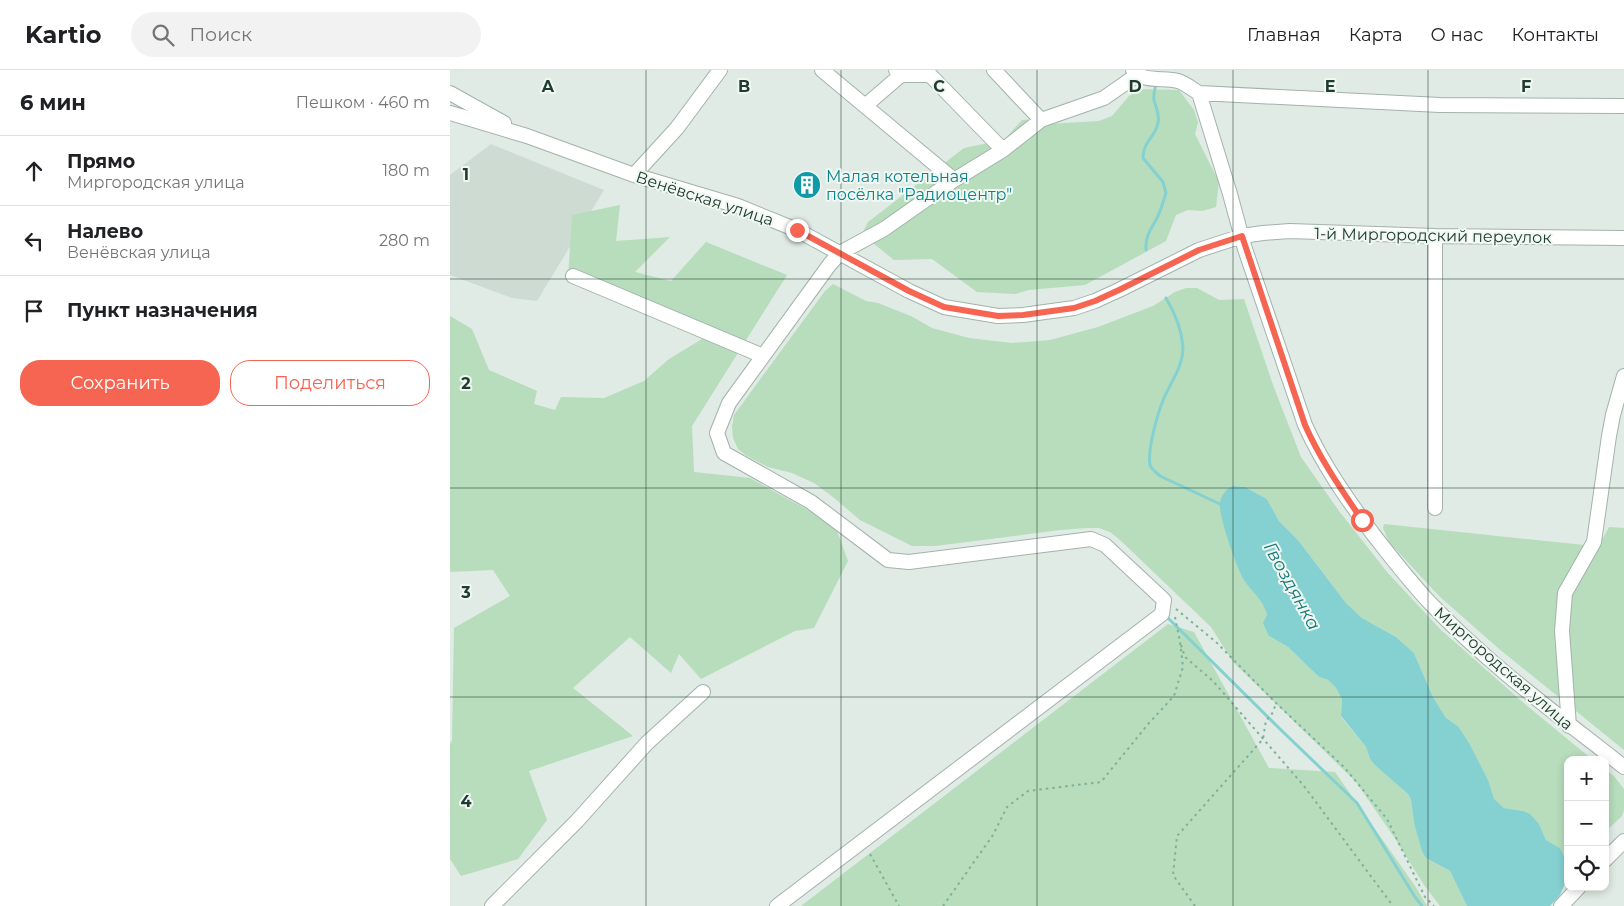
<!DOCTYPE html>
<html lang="ru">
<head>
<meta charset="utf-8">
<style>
	body { margin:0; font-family:Montserrat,sans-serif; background:#f2f2f2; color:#202124 }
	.controls { position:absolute; right:15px; bottom:15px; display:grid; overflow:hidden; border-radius:10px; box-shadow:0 2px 8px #0003 }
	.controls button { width:45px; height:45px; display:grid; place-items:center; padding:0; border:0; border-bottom:1px solid #e0e0e0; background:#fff; color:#202124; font:25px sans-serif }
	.stop { position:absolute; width:15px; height:15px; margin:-11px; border:4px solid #f66552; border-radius:50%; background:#fff }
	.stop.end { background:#f66552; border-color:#fff; box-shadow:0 1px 5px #0008 }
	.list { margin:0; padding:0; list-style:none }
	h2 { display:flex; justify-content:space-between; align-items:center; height:65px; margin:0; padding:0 20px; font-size:21px }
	h2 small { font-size:16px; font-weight:400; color:#757577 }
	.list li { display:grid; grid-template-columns:32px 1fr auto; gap:15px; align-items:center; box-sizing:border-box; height:70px; padding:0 20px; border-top:1px solid #e0e0e0 }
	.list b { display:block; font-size:19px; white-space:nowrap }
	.list p { margin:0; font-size:16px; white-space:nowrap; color:#757577 }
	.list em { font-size:16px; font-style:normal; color:#757577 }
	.actions { display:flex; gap:10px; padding:15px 20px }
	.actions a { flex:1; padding:11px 0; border:1px solid #f66552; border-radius:20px; text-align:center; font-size:18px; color:#f66552 }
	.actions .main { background:#f66552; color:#fff }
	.icon { flex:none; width:28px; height:28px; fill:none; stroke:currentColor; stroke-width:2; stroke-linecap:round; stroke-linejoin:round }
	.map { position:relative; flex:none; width:1174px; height:836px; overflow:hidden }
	header { display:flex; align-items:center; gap:30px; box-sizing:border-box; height:70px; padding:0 25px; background:#fff; border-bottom:1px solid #e0e0e0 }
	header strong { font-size:24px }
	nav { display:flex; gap:28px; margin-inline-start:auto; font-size:18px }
	.search { width:350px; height:45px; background:#f2f2f2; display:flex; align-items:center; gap:12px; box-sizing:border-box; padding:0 18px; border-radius:28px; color:#757577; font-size:19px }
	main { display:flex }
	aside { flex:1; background:#fff }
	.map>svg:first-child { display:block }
	.built { fill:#cddbd3 }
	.green { fill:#b7ddbc }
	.water { fill:#85d1d2 }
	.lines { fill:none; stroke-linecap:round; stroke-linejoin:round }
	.stream { stroke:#85d1d2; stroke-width:3 }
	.minor-casing { stroke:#a2b3aa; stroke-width:16 }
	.path { stroke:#7eb09a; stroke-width:2; stroke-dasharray:2.5 4; stroke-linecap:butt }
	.minor { stroke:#fff; stroke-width:14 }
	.route { stroke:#f66552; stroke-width:6 }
	.grid { fill:none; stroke:#203b30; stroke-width:1; stroke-opacity:0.55 }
	.labels { text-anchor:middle; stroke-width:4; stroke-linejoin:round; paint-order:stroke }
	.culture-label { font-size:16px; fill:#0d838f; stroke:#f0f8f2; text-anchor:start }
	.street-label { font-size:16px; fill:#203b30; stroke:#f0f8f2 }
	.water-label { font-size:18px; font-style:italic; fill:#187579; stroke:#f0f8f2 }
	.grid-label { font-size:16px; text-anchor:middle; font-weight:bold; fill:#203b30; stroke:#f0f8f2; stroke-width:4; stroke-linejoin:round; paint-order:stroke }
</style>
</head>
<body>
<header>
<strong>Kartio</strong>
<div class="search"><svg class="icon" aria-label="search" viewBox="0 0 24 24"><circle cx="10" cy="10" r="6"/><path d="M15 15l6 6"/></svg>Поиск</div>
<nav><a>Главная</a><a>Карта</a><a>О нас</a><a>Контакты</a></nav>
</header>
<main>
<aside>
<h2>6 мин<small>Пешком · 460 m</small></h2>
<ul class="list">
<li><svg class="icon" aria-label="ahead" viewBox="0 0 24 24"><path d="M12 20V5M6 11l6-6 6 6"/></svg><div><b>Прямо</b><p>Миргородская улица</p></div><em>180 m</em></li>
<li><svg class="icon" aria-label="left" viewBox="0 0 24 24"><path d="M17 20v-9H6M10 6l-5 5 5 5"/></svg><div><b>Налево</b><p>Венёвская улица</p></div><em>280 m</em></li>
<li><svg class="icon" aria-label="arrive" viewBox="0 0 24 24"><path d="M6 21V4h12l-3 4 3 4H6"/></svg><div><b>Пункт назначения</b></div></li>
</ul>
<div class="actions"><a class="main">Сохранить</a><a>Поделиться</a></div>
</aside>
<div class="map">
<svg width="1174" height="836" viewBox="0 0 1174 836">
	<rect width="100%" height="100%" fill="#dfebe4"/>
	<path class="built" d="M41 74 154 120 87 231 62 228 0 205V105Z"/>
	<path class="green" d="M690 19 729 20 744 40 748 52 745 64 769 112 766 137 752 141 738 140 726 145 716 171 635 215 579 220 565 224 527 222 482 189 444 190 412 164 418 152 514 78 554 70 572 50 585 49 598 54 649 51 662 46 679 26Z
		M170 135 166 171 220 167 185 202 221 211 256 172 337 205 242 356 244 402 300 408 385 455 398 491 364 558 345 561 251 609 229 584 221 603 180 567 123 618 183 666 79 701 97 750 68 789 11 806 0 789V673L2 671 4 558 60 526 43 500 0 502V246L22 259 39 300 87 321 84 334 105 340 111 327 154 328 194 311 219 289 257 266 118 208 122 145Z
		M383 214 416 231 428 233 461 246 482 258 519 268 562 273 600 270 648 257 703 236 725 222 736 218H747L769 230 794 229 823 315 851 387 889 441 937 502 990 559 1076 635 1143 690H1118V794L1110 778 1096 770 1089 754 1073 741 1054 738 1043 729 1038 710 1008 656 996 648 983 627 964 583 946 567 912 548 896 533 848 470 829 451 817 429 795 417 783 416 794 510 815 536 817 545 819 566 838 577 869 607 878 610 886 618 892 629 891 647 916 677 920 689 958 724 961 730 964 753 976 788 1000 801 1017 836H990L974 815 944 767 906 712 783 592 761 557 670 470 660 462 649 458H638L610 460 485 476H462L410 450 383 427 364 413 342 403 318 397 297 386 288 379 283 368 282 357 284 345 375 221Z
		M934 454 1144 476 1153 468 1159 457 1174 458V680L1048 578 989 526 939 472 933 458Z
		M718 554 744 562 819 698 885 702 965 816 977 836H351Z
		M1155 699 1164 706 1174 719V740L1172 746 1155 762Z"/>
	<path class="water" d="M783 416 795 417 817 429 829 451 848 470 896 533 912 548 946 567 964 583 983 627 996 648 1008 656 1019 673 1038 710 1044 729 1054 738 1073 741 1080 744 1089 754 1096 770 1110 778 1117 792 1118 807 1110 825 1100 836H1017L1000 801 976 788 972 781 964 753 961 730 958 724 925 695 920 689 916 677 891 646 892 629 886 618 878 610 869 607 838 577 819 566 813 553 817 545C814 530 802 523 794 510 787 499 768 445 770 433 771 425 776 419 783 416Z"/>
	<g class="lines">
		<path class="stream" d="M696 180C695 167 700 161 706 150 711 141 713 132 716 123L713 112 693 88C693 71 705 68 708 53 710 44 706 38 704 30 703 25 705 19 706 14
			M716 228C725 243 732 260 733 278 733 296 721 312 714 328 708 342 697 380 700 395 702 400 707 403 710 406L770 434 772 436
			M716 546 831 660 907 733 965 827 972 836"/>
		<defs>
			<path id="minor" d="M372 0 504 110
				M446 0 451 5H480L553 80
				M544 0 591 50
				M683 0C693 13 714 7 728 11 735 13 742 19 749 23L990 35 1174 36
				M0 23 54 53
				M749 23 780 124 795 179 855 355C873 395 897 429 923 464 941 487 960 512 981 534 1039 595 1108 645 1174 697
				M415 36 451 5
				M0 43 77 66 184 105 288 136 347 160 459 221 494 237 548 246 573 245 624 238 645 231 669 220 749 180 792 166 813 163 840 161 985 166 1174 168
				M184 105 227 58 270 0
				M985 166V438
				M123 206 313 286
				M1119 656 1112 561 1115 523 1144 472 1159 366 1163 345 1174 306
				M1155 790 1174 771
				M42 836 127 751 197 673 253 622
				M327 836 712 544 714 530 655 475 641 469 459 492 438 490 361 432 274 383 267 363 279 333 380 194 390 183 434 159 504 110 553 80 591 50 654 28 687 5
				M1111 836 1129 817"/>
		</defs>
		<use href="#minor" class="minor-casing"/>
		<path class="path" d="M726 539 766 572 826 633 894 697 937 749 975 827 984 836
			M731 575 735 587 763 611 854 716 943 836
			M420 784 449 836
			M493 836 543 765 557 737 578 721 651 712 699 653 724 626 733 597 730 572 725 547
			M745 836 723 805 727 766 813 669 816 650 821 646 826 634"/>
		<use href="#minor" class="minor"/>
	</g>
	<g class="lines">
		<path class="route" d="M347 160 459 221 494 237 548 246 573 245 624 238 645 231 669 220 749 180 792 166 855 355C870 389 891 419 912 450"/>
	</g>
	<path class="grid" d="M196 0V836M391 0V836M587 0V836M783 0V836M978 0V836M0 209H1174M0 418H1174M0 627H1174"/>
	<defs>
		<symbol id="building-disc" viewBox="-11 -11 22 22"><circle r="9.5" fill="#0f9aa8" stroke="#f0f8f2"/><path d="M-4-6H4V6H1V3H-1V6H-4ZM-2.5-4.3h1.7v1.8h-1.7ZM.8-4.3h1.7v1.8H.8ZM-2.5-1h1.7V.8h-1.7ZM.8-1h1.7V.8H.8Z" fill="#fff"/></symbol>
	</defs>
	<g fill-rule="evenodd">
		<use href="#building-disc" x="341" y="99" width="32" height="32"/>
	</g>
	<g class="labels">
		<g class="culture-label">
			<text x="376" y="112">Малая котельная<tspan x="376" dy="18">посёлка "Радиоцентр"</tspan></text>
		</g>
		<g class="street-label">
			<text transform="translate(255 128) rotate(18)" y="6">Венёвская улица</text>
			<text transform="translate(983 165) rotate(1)" y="6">1-й Миргородский переулок</text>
			<text transform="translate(1054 598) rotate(41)" y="6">Миргородская улица</text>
		</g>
		<g class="water-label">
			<text transform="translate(842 516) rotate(61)" y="6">Гвоздянка</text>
		</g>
	</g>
	<g class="grid-label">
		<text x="98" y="22">A</text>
		<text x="294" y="22">B</text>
		<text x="489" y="22">C</text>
		<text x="685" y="22">D</text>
		<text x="880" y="22">E</text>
		<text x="1076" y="22">F</text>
		<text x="16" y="110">1</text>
		<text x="16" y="319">2</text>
		<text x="16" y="528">3</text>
		<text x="16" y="737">4</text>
	</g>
</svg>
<div class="controls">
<button>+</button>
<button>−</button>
<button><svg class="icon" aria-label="locate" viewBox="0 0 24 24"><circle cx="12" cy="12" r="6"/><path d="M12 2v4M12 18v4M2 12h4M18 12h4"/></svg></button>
</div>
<div class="stop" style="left:912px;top:450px"></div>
<div class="stop end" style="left:347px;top:160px"></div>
</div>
</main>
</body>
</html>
